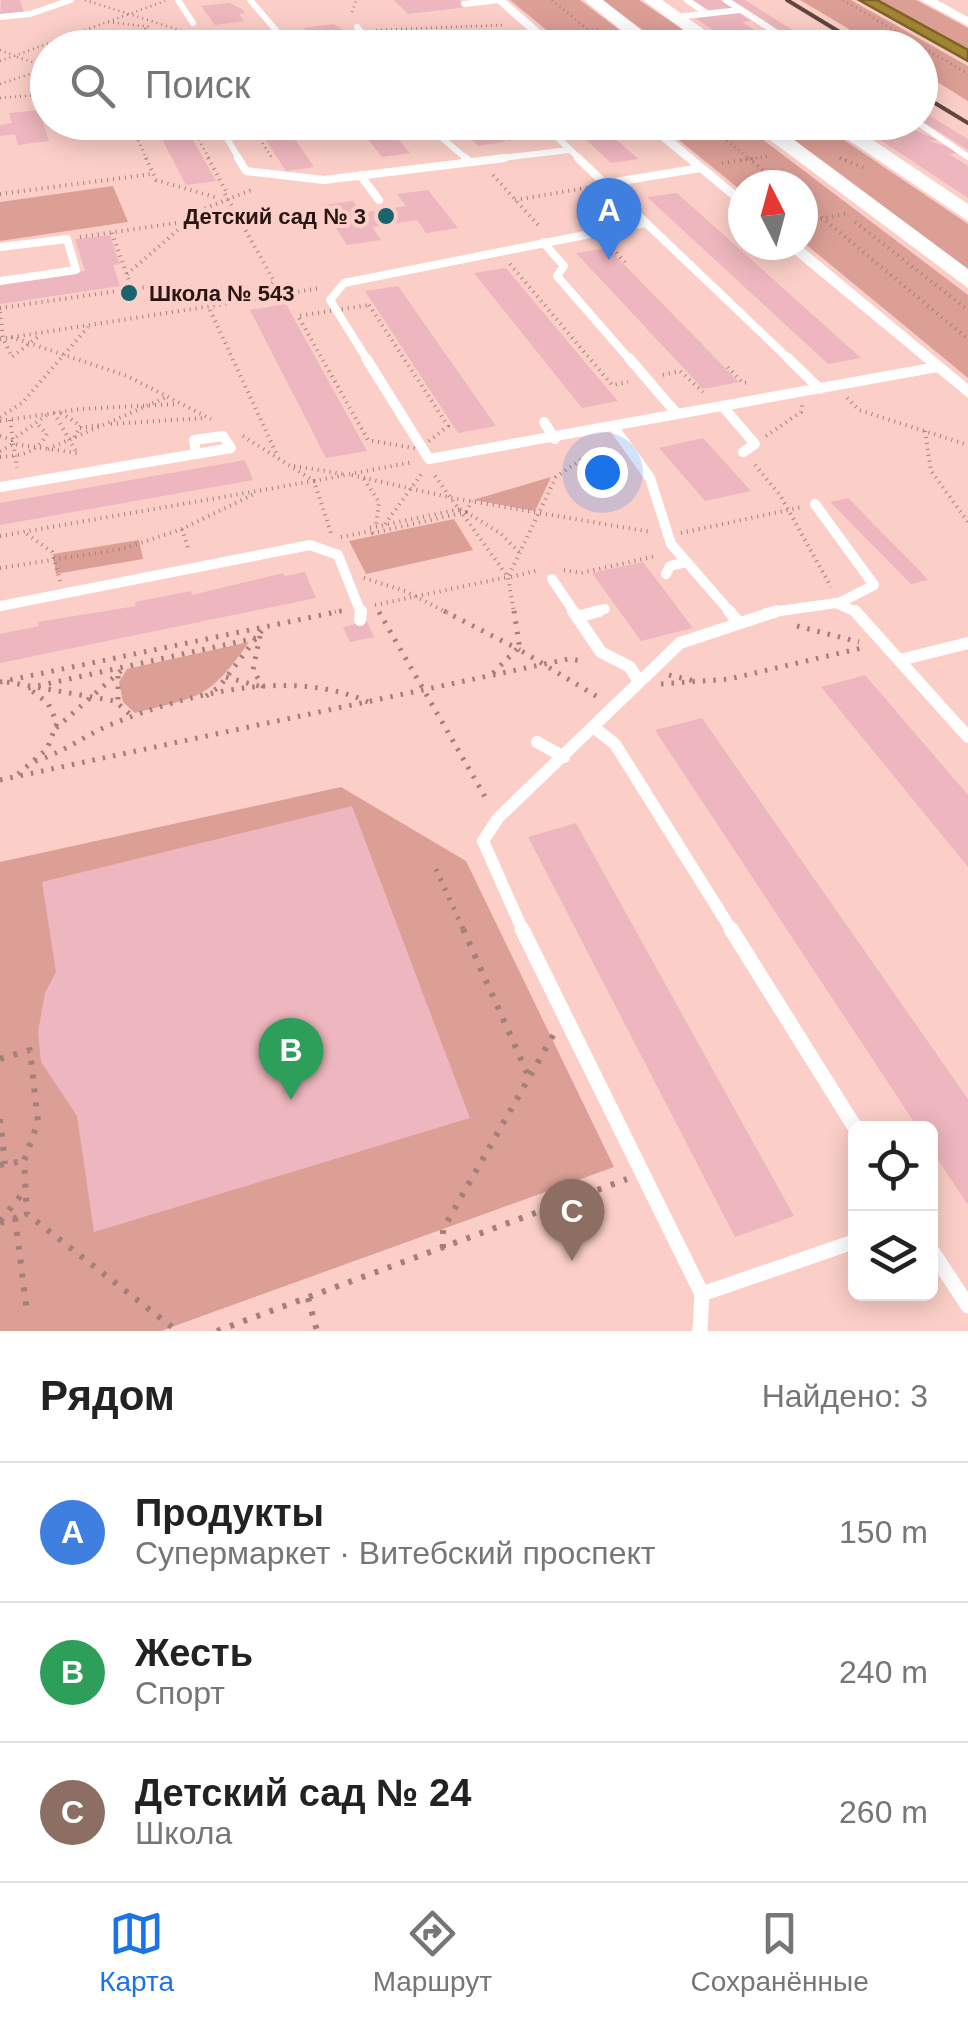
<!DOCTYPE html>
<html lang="ru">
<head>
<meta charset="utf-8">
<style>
	body { margin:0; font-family:Arial,sans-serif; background:#f2f2f2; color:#222 }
	.controls { position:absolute; right:30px; bottom:30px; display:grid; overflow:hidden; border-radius:15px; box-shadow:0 5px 25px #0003 }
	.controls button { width:90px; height:90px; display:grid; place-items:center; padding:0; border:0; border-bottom:2px solid #e0e0e0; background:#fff; color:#222; font:50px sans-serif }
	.compass { position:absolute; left:728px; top:170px; width:90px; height:90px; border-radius:50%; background:#fff; box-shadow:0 5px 25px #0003; rotate:354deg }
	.you { position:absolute; left:602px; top:472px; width:35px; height:35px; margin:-25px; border:8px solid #fff; border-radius:50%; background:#1a73e8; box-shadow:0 0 0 15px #1a73e833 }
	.badge { display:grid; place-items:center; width:65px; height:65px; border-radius:50%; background:#1a73e8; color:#fff; font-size:32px; font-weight:700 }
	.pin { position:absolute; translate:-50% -82px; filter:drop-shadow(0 2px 5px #0008) }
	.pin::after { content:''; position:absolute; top:52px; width:35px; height:30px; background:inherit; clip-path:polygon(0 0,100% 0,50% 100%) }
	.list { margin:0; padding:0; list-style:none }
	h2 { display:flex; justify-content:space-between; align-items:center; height:130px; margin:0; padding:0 40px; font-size:42px }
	h2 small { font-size:32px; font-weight:400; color:#767676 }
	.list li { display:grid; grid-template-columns:65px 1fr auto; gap:30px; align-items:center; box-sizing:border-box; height:140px; padding:0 40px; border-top:2px solid #e0e0e0 }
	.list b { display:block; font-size:38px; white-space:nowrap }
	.list p { margin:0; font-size:32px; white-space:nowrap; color:#767676 }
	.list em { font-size:32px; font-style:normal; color:#767676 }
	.icon { flex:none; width:55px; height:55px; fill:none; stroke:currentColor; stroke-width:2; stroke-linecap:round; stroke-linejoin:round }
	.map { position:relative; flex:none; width:968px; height:1331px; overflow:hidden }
	.search { position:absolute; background:#fff; box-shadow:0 5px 25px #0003; left:30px; right:30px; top:30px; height:110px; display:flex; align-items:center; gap:25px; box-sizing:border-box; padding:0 35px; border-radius:55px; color:#767676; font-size:38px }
	.sheet { height:550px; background:#fff }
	nav { display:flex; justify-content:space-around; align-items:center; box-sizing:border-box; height:140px; border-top:2px solid #e0e0e0; background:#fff; font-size:28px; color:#767676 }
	nav a { display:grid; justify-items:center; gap:5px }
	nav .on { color:#1a73e8 }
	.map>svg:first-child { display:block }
	.green { fill:#dc9f96 }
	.water { fill:#a28531; stroke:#7e6328; stroke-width:2.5 }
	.building { fill:#eeb6be }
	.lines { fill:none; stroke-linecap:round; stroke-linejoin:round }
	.path-far3 { stroke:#a3817b; stroke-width:2.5; stroke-dasharray:1 4; stroke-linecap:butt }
	.path-far2 { stroke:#a3817b; stroke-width:4; stroke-dasharray:1 5; stroke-linecap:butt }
	.path-far1 { stroke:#a3817b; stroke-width:5; stroke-dasharray:2.5 8; stroke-linecap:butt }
	.path { stroke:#a3817b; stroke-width:6; stroke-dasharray:4 10; stroke-linecap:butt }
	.service-far4 { stroke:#fff; stroke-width:6 }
	.service-far3 { stroke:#fff; stroke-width:8 }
	.service-far2 { stroke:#fff; stroke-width:10 }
	.service-far1 { stroke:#fff; stroke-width:12 }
	.service { stroke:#fff; stroke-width:15 }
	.minor { fill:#fff; fill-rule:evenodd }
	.tertiary { fill:#fff; fill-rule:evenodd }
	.primary { fill:#fff; fill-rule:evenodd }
	.rail { stroke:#604541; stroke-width:4 }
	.poi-dot { fill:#19656f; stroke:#fbcfc7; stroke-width:4 }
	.labels { text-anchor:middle; stroke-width:8; stroke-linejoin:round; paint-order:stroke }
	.far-poi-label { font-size:22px; font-weight:bold; fill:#291512; stroke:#fbcfc7; text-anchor:end }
</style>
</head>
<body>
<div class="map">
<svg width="968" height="1331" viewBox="0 0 968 1331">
	<rect width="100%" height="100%" fill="#fbcfc7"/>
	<path class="green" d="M510 0H580L642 47H567Z
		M602 0H639L709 47H666Z
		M800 0H851L968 66V101L921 72 920 48 879 47Z
		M877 0H916L968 28V50Z
		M658 123H741L968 295V378L803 242V185H743V192Z
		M768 123H819L968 224V270Z
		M113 186 128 222 0 241V202Z
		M551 477 535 511 473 500Z
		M454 519 473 550 366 574 349 541Z
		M139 540 143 559 56 574 53 554Z
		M249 642C208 700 201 696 135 713L123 702 119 682 127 669Z
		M341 787 466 861 614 1167 161 1331H0V862Z"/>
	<path class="water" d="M859 0H877L968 50V61Z"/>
	<path class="building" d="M1 0H20L24 12 0 15Z
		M394 0H459L467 7 408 14Z
		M693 0H720L732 8 710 11Z
		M732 0H745L821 48H807Z
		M229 3 242 9 245 13 239 14 244 21 215 25 201 6Z
		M739 13 751 21 742 22 777 44 768 37 788 44 740 48 695 18Z
		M334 24 351 35 345 36 352 44 321 48 304 28Z
		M39 110 49 141 18 145 15 134 0 136V125L12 123 9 113Z
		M920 110 968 139V150L920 120Z
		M153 122H183L216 181 186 185Z
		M254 122H283L314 167 286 171Z
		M354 122H384L410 153 382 157Z
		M456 122H485L505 142 478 146Z
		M567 122H597L638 159 611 163Z
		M853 122H913L905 126 938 140 929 141 947 146 958 153 949 154 968 166V198Z
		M428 190 458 228 426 233 417 220 372 227 381 240 347 245 321 205 353 201 362 213 406 206 397 194Z
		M677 193 861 358 828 364 647 197Z
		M110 235 120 264 113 265 120 286 0 304V283L85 271 75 239Z
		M608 248 739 382 703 389 576 253Z
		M506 268 605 386 618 401 582 408 474 273Z
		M398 286 496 426 458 433 365 291Z
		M286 304 367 451 326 458 250 310Z
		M703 438 751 491 705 501 659 448Z
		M245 460 253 480 0 525V503Z
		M848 498 922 573 928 580 911 584 830 502Z
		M643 562 693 628 641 641 592 573Z
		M305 572 316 598 0 663V634L39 626 38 622 136 606 135 602 191 591 192 595 283 573 285 576Z
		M367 621 374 637 350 642 343 627Z
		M865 675 968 795V867L821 687Z
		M702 718 968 1099V1205L930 1148V1128H918L655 730Z
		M352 806 470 1118 94 1232 77 1116 41 1062 38 1032 45 993 56 972 42 882Z
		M576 823 794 1216 735 1237 528 837Z"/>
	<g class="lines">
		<path class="path-far3" d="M85 0 182 31
			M552 0 610 48
			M843 0 968 74
			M352 12 356 0
			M108 22 152 27
			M145 28 154 48
			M376 30 505 25
			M562 34 601 29
			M0 50 15 56
			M17 57 48 67
			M0 61 165 1
			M0 84 48 68
			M0 98 48 94
			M130 122 147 160
			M189 122 210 160
			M249 122 272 158
			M500 122 511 141
			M703 122 751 160
			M726 122 740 133
			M840 158 846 160
			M741 160 771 156"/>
		<path class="path-far2" d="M146 158 156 180 218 198
			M208 158 227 193
			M748 158 782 185
			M840 158 867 169
			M722 163 758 158
			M493 175 539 226
			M0 194 152 174
			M225 194 274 281 257 300
			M515 200 591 187
			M803 202 968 339
			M855 222 968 310
			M803 223 848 213
			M112 233 132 289
			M80 237 183 222
			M608 244 625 262
			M510 264 612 385 628 382
			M127 274 201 210 254 189
			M369 305 448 426 419 449 368 440 298 316Z
			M0 308 153 286 297 292 320 288
			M210 310 278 457
			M0 312 3 338 12 357 39 336
			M11 337 127 376 211 419
			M0 339 288 294
			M728 367 743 383 749 382
			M663 375 680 371 703 392
			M847 398 859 410 968 445
			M54 413 77 453
			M61 413 81 426 73 439
			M0 417 22 403 88 327
			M10 420 17 468
			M0 421 81 409 176 404
			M111 424 205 418
			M80 428 101 425
			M925 431 931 471 968 522
			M0 436 12 440 47 415
			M243 436 314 481 413 462
			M766 436 801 412 802 405
			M48 449 167 397
			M0 451 13 444 77 453
			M0 457C20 456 37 453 47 434L36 423
			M755 465 780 495 831 587
			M294 466 343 474
			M352 475 452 498 651 532
			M435 476 508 577 514 613
			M364 479 379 502 376 527
			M460 509 466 512 373 533 370 528Z
			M466 512 500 533 520 553
			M466 512 472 501
			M385 524 423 472
			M182 529 189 551
			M681 533 802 507
			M27 534 52 552 60 581
			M0 536 314 481 332 536
			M341 537 371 531
			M0 568 123 549 182 529 254 494
			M564 570 581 573 656 556
			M511 577 539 570
			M364 578 405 591 448 613
			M375 605 508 577 556 477 599 447
			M329 613 345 610"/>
		<path class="path-far1" d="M444 611 520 650
			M514 611 520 650 601 699
			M379 612 488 802
			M797 626 859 642
			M260 636 253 670 264 688
			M493 673 517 649
			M669 675 699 682
			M118 676V703
			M226 677 262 687
			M0 682 341 611
			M7 682 115 701 132 716
			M661 684 729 679 866 647
			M28 688 256 638
			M206 696 219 687 263 629
			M56 728 123 669
			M35 761C63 753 85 735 112 724 187 694 291 667 368 702
			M18 774 47 749 57 723 48 703 28 688
			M0 780 568 659 584 661
			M436 869 464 931"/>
		<path class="path" d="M463 929 528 1075
			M0 1059 30 1050 38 1122 24 1161 27 1214 177 1331
			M0 1119 5 1164
			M0 1165 24 1161
			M15 1218 27 1312
			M0 1221 26 1189
			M0 1223 27 1214
			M443 1248V1229L555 1032
			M308 1298 317 1331
			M217 1331 627 1179"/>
		<path class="service-far4" d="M178 0 193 23
			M250 0 287 43
			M687 0 706 13
			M726 0 800 48
			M464 4 499 0
			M0 17 30 14 71 0
			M676 17 740 10
			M357 27 374 48
			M214 48 304 40
			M503 48 549 42
			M217 122 240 160
			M423 122 468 160
			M541 122 581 160
			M917 122 968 157
			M485 160 569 150"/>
		<path class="service-far3" d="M238 158 246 171 324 180 505 158
			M465 158 469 161
			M578 158 791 361
			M360 175 379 200
			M603 184 700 168
			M543 242 564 266 557 276 631 361
			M0 247 67 239 76 270 0 281
			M368 361 330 300 344 283 645 223"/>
		<path class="service-far2" d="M366 358 429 459 937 367
			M629 358 677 414
			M788 358 820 389
			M725 409 755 444 743 452
			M544 422 555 439
			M615 429 650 478 671 544 731 613
			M0 487 231 448 223 436 194 440 196 453
			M815 504 874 585 839 603
			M666 574 670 566 687 562
			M552 579 575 613
			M0 606 310 545 338 555 361 613
			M590 613 605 609
			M766 613 836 603 858 613"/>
		<path class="service-far1" d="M573 611 601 652 630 667 638 680
			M729 611 739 623
			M855 611 968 737
			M577 617 599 611
			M360 620 361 611
			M900 660 968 643
			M596 729 615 744 732 931
			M537 742 564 757
			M523 931 483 841 498 818 680 643 777 611"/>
		<path class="service" d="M522 929 702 1294 856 1241
			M731 929 856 1129
			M930 1248 968 1306
			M700 1331 702 1294"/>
		<path class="minor" d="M494 0H506L561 48H548Z
			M639 122H653L743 197V208Z
			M783 245H800L968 384V398Z"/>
		<path class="tertiary" d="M920 0H937L968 17V26Z"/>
		<path class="primary" d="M584 0H603L664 48H643Z
			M643 0H662L730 48H708Z
			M746 122H770L968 269V288Z
			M822 122H846L968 204V221Z"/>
		<path class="rail" d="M787 0 866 48
			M920 94 968 123"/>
	</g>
	<g class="poi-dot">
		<circle cx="386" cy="216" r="10"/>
		<circle cx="129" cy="293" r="10"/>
	</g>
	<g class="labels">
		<g class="far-poi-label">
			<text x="366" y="224">Детский сад № 3</text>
			<text x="149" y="301" text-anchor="start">Школа № 543</text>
		</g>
	</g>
</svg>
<div class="controls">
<button><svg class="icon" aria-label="locate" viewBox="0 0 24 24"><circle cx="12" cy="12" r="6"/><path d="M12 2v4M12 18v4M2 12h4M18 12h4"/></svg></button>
<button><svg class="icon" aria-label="layers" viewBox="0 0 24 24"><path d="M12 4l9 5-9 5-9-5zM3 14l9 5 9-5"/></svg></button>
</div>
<svg class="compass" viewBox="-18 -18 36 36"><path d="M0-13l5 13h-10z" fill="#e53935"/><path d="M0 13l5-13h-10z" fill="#767676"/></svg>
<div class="you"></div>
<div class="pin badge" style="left:609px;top:260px;background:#3f7fe0">A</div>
<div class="pin badge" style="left:291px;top:1100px;background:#2e9e5b">B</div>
<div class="pin badge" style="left:572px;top:1261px;background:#8d6e63">C</div>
<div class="search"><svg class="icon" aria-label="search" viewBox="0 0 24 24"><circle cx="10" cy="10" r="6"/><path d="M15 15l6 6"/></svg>Поиск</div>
</div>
<section class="sheet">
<h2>Рядом<small>Найдено: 3</small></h2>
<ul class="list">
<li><span class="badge" style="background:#3f7fe0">A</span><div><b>Продукты</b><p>Супермаркет · Витебский проспект</p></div><em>150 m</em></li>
<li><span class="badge" style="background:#2e9e5b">B</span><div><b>Жесть</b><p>Спорт</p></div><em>240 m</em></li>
<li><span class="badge" style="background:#8d6e63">C</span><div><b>Детский сад № 24</b><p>Школа</p></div><em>260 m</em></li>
</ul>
</section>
<nav>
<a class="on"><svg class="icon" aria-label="map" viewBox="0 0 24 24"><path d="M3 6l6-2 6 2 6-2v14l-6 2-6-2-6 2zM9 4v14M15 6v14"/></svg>Карта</a>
<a><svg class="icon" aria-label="directions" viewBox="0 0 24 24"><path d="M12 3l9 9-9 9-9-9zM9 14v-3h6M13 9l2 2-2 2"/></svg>Маршрут</a>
<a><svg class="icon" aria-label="saved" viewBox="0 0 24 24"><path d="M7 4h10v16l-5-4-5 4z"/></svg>Сохранённые</a>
</nav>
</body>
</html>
